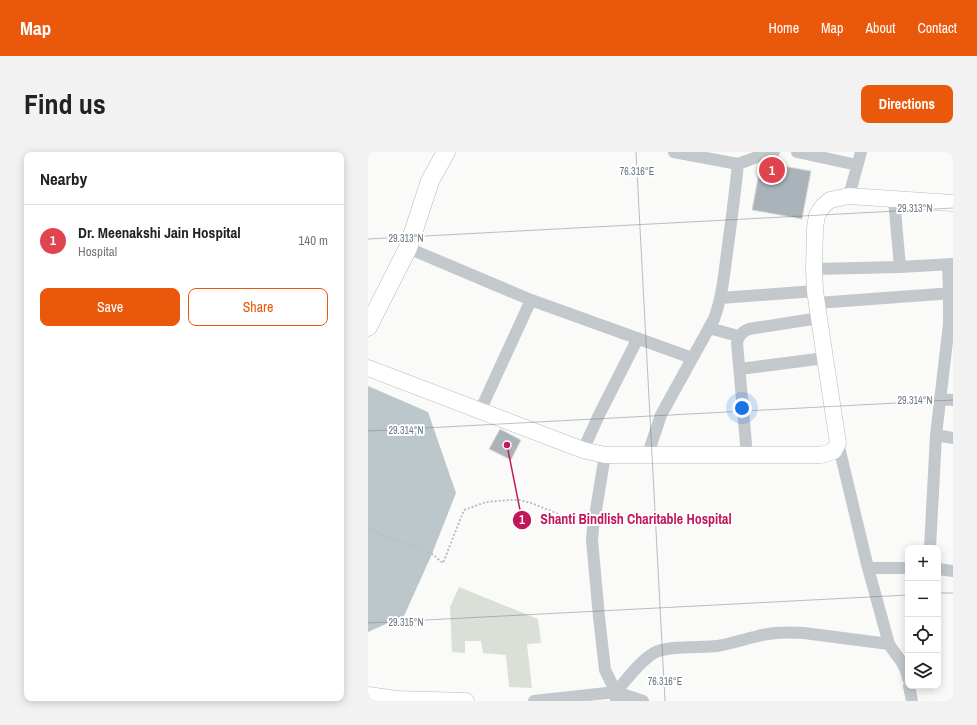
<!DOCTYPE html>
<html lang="en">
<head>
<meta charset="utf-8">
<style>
	body { margin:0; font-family:"Archivo Narrow",sans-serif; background:#f2f2f2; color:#222 }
	.controls { position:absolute; right:12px; bottom:12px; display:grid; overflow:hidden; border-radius:8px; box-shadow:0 2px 10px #0003 }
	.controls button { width:36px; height:36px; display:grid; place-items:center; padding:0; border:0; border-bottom:1px solid #e0e0e0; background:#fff; color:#222; font:20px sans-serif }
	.you { position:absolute; left:374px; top:256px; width:14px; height:14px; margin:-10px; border:3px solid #fff; border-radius:50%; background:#1a73e8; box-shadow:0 0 0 6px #1a73e833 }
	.badge { display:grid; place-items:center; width:26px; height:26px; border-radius:50%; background:#ea580c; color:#fff; font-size:13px; font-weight:700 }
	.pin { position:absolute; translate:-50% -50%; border:2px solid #fff; box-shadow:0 1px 4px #0006 }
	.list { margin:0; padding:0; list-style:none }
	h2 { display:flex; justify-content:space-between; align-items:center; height:52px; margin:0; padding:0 16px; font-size:17px }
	h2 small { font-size:13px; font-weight:400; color:#767676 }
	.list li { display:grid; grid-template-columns:26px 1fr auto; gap:12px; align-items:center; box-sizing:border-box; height:72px; padding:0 16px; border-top:1px solid #e0e0e0 }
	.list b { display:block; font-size:15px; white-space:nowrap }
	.list p { margin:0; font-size:13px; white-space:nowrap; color:#767676 }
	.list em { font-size:13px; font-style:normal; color:#767676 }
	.actions { display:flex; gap:8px; padding:12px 16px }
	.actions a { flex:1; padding:9px 0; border:1px solid #ea580c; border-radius:8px; text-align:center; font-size:14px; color:#ea580c }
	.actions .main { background:#ea580c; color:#fff }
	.icon { flex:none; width:22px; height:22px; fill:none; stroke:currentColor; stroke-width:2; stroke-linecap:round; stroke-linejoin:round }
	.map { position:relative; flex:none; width:585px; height:549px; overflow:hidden; border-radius:8px }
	header { display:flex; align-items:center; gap:24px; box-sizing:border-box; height:56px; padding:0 20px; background:#ea580c; color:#fff }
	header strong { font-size:19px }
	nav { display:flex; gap:22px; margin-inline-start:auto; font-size:14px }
	.intro { display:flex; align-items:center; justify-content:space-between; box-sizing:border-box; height:96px; padding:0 24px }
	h1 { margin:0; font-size:28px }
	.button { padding:10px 18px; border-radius:8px; background:#ea580c; color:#fff; font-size:14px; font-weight:700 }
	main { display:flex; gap:24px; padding:0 24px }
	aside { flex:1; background:#fff; border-radius:8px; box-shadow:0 2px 10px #0003 }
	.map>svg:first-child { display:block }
	.green { fill:#dadfd7 }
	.water { fill:#bbc7cb }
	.building { fill:#aab3b9; stroke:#dcdcda }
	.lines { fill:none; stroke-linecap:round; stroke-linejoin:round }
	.major-casing { stroke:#b5babe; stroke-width:17 }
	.highway-casing { stroke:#b4b9bd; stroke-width:19 }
	.path { stroke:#bbbfc2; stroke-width:2; stroke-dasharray:2 2; stroke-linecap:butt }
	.minor { stroke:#c3c8cc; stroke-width:12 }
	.major { stroke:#fff; stroke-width:16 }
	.highway { stroke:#fff; stroke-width:18 }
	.ticks { fill:none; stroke:#657683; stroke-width:1; stroke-opacity:0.45 }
	.ticks-label { font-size:10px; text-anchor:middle; fill:#657683; stroke:#fff; stroke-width:4; stroke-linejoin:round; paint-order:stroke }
	.leader { fill:none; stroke:#c2185b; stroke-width:1.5 }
	.callout-dot { fill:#c2185b; stroke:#fff; stroke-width:1.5 }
	.mark-label { font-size:12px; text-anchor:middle; font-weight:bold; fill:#fff }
	.callout-label { font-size:14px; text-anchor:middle; font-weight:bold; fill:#c2185b; stroke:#fff; stroke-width:4; stroke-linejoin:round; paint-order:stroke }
</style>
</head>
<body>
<header>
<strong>Map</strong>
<nav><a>Home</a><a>Map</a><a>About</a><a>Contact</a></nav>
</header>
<div class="intro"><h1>Find us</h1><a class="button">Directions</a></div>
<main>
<aside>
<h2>Nearby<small></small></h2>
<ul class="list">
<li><span class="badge" style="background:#e0444e">1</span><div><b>Dr. Meenakshi Jain Hospital</b><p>Hospital</p></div><em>140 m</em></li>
</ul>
<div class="actions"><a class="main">Save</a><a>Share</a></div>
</aside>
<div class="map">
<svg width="585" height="549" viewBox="0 0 585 549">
	<rect width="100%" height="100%" fill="#fafaf8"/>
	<path class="green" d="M91 435 170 467 173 491 159 492 164 536 141 535 138 503 115 501 113 489H97V501L84 500 82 455Z"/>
	<path class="water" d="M0 234 60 260 88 341 64 402 36 464 0 480Z"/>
	<path class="building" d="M393 10 443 19 434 67 384 58Z
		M132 277 153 288 143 308 121 297Z"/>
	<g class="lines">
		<defs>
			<path id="major" d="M0 216 215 298 237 303H453L466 299 470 291 457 206 447 139 446 117 447 76 449 63 455 54 462 48 481 44 585 51
				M0 543 29 547 98 549"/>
			<path id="highway" d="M0 175 40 96 62 29 78 0"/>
		</defs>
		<use href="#major" class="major-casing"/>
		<use href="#highway" class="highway-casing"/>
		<path class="path" d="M0 377 64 402 75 411 96 358 118 350 141 348H152L163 351 215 372"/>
		<path class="minor" d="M429 0 489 13
			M370 12 400 1 406 0
			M481 44 493 0
			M526 47 532 115
			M40 96 163 148 324 206
			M446 117 532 115 585 112
			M353 146 447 139
			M449 151 585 141
			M341 176 370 184
			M372 217 457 206
			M572 247 585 248
			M112 259 163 148
			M568 283 585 286
			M470 291 500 416 521 492C529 506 537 509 540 527
			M215 298 231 263 270 186
			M280 302 293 263 304 243 346 167C354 146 356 123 359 101 363 71 367 42 370 12L306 0
			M237 303 225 376 224 388 231 465 237 518 248 540V549
			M379 303 369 191C371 183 374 180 381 177L451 166
			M562 396 568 283 581 172V141L580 112
			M500 416H540
			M570 417 585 419
			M541 534 544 549
			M248 540C258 528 272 509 286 501 299 493 333 496 349 494 363 492 377 487 390 484 405 480 421 480 436 481L521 492
			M166 549 248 540 275 549"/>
		<use href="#major" class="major"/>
		<use href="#highway" class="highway"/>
	</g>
	<path class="ticks" d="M268 0 297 549M0 87 585 56M0 279 585 248M570 441H585M0 471 540 443"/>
	<g class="ticks-label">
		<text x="269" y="23">76.316°E</text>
		<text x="547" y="60">29.313°N</text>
		<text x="38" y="90">29.313°N</text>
		<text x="547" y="252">29.314°N</text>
		<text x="38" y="282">29.314°N</text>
		<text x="38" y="474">29.315°N</text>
		<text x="297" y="533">76.316°E</text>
	</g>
	<path class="leader" d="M139 293L154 368"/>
	<g class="callout-dot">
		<circle cx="139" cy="293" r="4"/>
		<circle cx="154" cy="368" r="10"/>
	</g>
	<g class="mark-label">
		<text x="154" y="372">1</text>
	</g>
	<g class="callout-label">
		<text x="268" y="372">Shanti Bindlish Charitable Hospital</text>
	</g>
</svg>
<div class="controls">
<button>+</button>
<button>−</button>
<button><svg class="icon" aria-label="locate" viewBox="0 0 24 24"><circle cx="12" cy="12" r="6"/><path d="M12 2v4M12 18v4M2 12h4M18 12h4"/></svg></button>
<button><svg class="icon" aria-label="layers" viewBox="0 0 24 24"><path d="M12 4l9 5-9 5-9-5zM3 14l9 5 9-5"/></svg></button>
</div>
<div class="you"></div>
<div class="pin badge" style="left:404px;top:18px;background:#e0444e">1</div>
</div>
</main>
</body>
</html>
